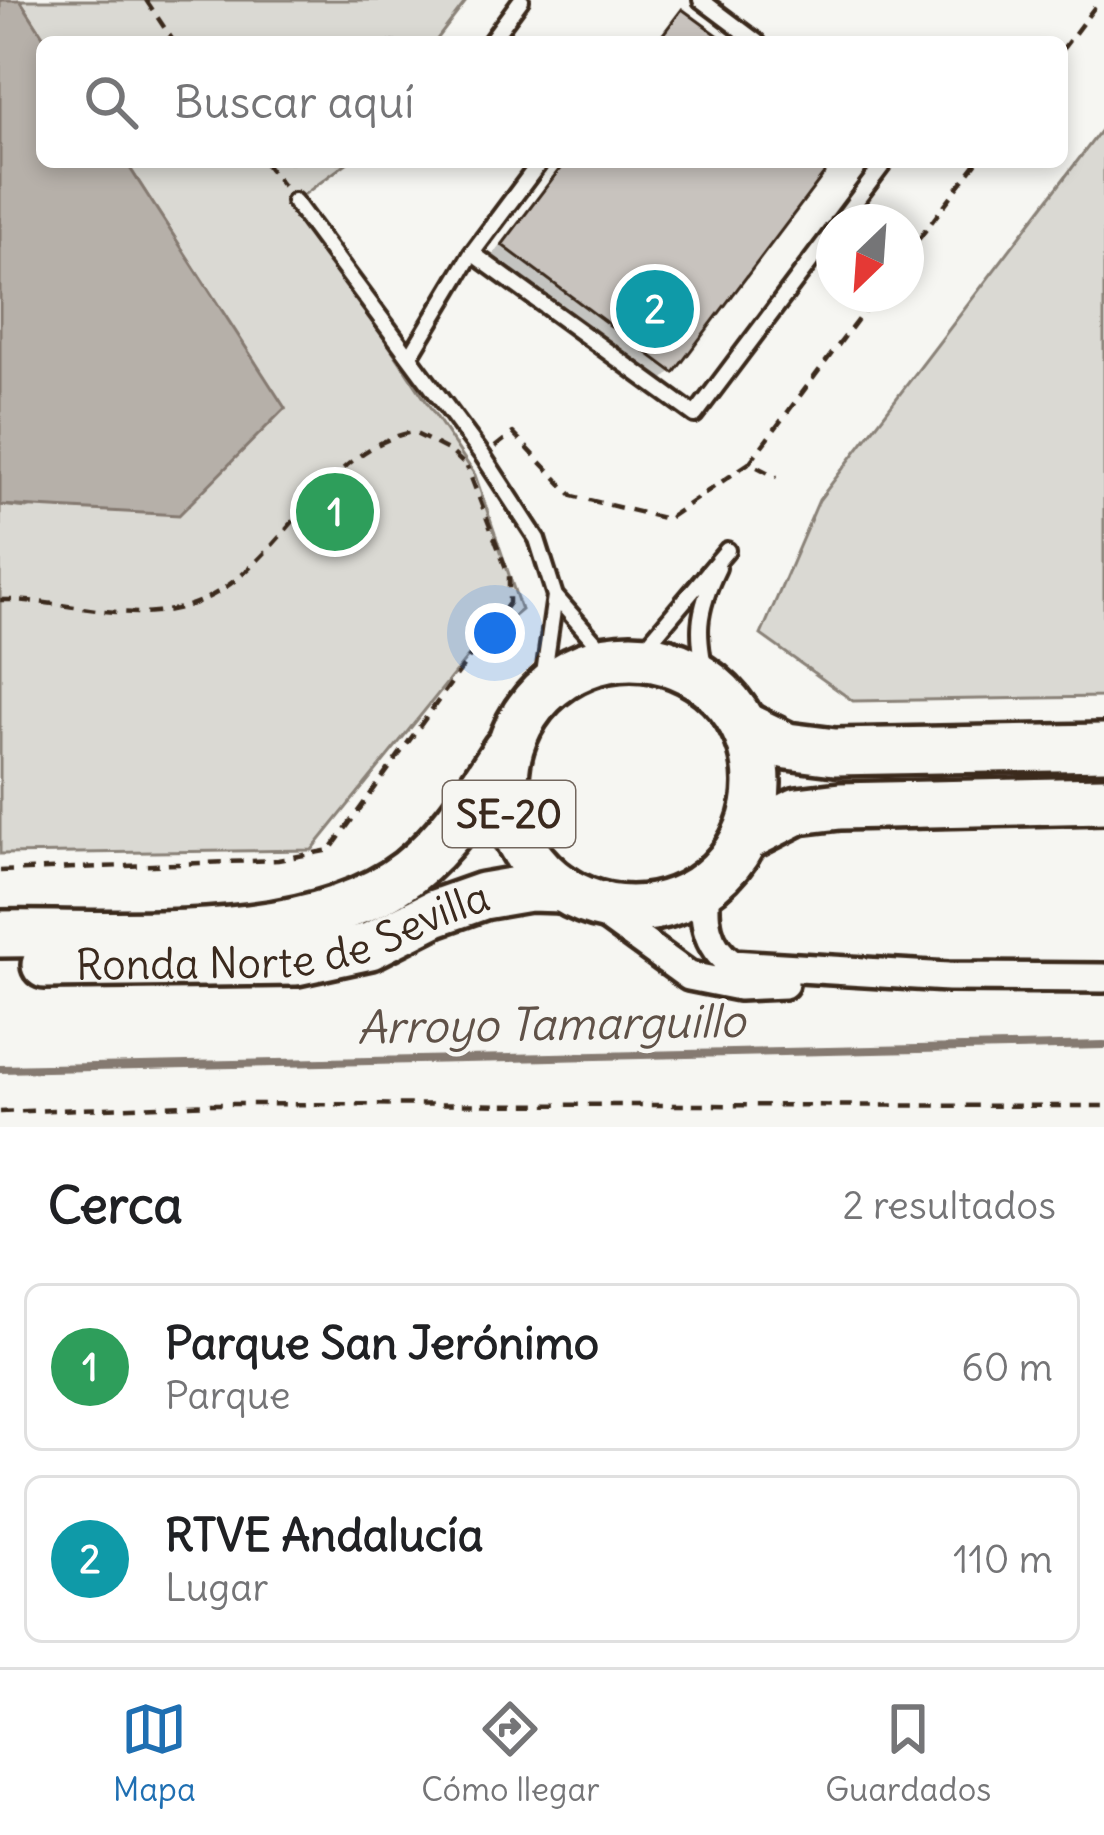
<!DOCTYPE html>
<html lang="es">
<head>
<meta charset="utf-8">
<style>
	body { margin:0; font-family:Delius,sans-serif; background:#f6f6f6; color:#202124 }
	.compass { position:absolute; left:816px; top:204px; width:108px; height:108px; border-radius:50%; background:#fff; box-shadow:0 6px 18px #0003; rotate:205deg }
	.you { position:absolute; left:495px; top:633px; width:42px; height:42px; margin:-30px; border:9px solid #fff; border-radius:50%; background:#1a73e8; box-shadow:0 0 0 18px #1a73e833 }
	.badge { display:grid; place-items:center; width:78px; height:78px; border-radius:50%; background:#1f6fb2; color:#fff; font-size:39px; font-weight:700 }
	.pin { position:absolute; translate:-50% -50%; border:6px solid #fff; box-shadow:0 3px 12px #0006 }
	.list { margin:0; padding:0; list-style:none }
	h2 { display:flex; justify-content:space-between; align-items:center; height:156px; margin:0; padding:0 48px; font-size:51px }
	h2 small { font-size:39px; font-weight:400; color:#757577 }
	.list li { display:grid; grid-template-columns:78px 1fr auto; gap:36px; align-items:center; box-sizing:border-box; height:168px; margin:0 24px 24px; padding:0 24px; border:3px solid #e0e0e0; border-radius:18px }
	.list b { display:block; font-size:45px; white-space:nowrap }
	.list p { margin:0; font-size:39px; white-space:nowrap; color:#757577 }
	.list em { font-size:39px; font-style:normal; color:#757577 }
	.icon { flex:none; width:66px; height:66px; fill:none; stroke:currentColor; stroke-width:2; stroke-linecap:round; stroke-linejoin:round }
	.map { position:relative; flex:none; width:1104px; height:1127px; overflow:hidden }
	.search { position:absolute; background:#fff; box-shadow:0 6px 18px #0003; left:36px; right:36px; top:36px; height:132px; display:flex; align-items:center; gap:30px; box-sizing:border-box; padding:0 42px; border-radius:18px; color:#757577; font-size:45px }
	.sheet { height:540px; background:#fff }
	nav { display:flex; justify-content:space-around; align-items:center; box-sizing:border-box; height:168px; border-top:3px solid #e0e0e0; background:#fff; font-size:33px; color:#757577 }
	nav a { display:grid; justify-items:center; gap:6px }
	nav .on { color:#1f6fb2 }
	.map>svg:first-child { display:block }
	.green { fill:#dad9d3; stroke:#8a8278; stroke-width:3 }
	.water { fill:#b6b0a9; stroke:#857a71; stroke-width:3 }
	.shadow { fill:#0003 }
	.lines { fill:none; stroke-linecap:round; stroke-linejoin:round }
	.stream { stroke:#857a71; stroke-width:8 }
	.building { fill:#c8c3be; stroke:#3b2a1e; stroke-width:3 }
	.service-casing { stroke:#3b2a1e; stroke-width:22 }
	.minor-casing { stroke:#3b2a1e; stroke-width:36 }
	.trunk-casing { stroke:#3b2a1e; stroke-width:54 }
	.path { stroke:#3b2a1e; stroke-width:4.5; stroke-dasharray:12 9; stroke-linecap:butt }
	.service { stroke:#f6f6f2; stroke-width:14 }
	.minor { stroke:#f6f6f2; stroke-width:27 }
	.trunk { stroke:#f6f6f2; stroke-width:45 }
	.labels { text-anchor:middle; stroke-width:9; stroke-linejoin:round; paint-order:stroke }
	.shield { fill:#f6f6f2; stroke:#73675e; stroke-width:3 }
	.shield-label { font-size:39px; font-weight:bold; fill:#3b2a1e }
	.street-label { font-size:42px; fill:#3b2a1e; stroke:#f6f6f2 }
	.water-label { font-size:45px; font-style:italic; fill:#605248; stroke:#f6f6f2 }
</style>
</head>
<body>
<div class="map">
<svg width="1104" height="1127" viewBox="0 0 1104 1127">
	<rect width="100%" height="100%" fill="#f6f6f2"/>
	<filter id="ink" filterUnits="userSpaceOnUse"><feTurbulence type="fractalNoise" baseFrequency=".00833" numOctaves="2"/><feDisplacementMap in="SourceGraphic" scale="24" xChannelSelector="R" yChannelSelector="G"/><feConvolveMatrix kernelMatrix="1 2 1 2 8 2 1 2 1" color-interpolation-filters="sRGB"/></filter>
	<g filter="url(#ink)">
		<path class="green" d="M20 0H467L435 42H47Z
			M1104 126V697L853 701 761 635 819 500Z
			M126 162H348L294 202 475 475 521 610 475 648 312 850 0 854V505L27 508 285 409Z"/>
		<path class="water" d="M0 0H20L47 42H42V162H126L285 408 179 515 0 505Z"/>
		<path class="shadow" d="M564 162H829L672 371 654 389 486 264Z"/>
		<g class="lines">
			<path class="stream" d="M0 1069 1104 1045"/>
		</g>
		<path class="building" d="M682 9 727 42H657Z
			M565 162H833L674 373 502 245Z"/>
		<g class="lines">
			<defs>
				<path id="service" d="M701 0 757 42
					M490 42 521 0
					M294 201 483 456 537 539 555 596 610 659
					M840 222 885 162
					M472 253 695 415 834 230
					M411 355 472 253 540 162
					M636 658 727 550
					M708 684C696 635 696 613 718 568
					M541 695 555 596"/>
				<path id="minor" d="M706 885C703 917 704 945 732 964L948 977 1104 978
					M586 901 689 976 739 986 784 984"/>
				<g id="trunk">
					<circle cx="631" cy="783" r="126"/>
					<path d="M743 725 787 746 835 752 1104 747"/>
					<path d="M745 838 798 811 840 806 1104 800"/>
					<path d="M0 934C123 932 308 950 409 872 450 840 478 793 506 750"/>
					<path id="s1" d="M45 965 296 962 370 946 435 913 483 896 529 888 563 889"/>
				</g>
			</defs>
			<use href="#service" class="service-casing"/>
			<use href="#minor" class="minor-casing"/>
			<use href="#trunk" class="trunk-casing"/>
			<path class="path" d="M146 0 174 42
				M1062 50 1100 0
				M264 162 283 186
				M906 256 977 162
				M495 447 513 433 573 496 667 519 749 463 777 477
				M749 463 877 294
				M0 600C55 599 110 619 165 611 276 596 306 455 412 432L450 451 464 464
				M0 871 278 860 330 850 509 603V576L467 467
				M0 1112 213 1104 1104 1106"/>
			<use href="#service" class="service"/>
			<use href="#minor" class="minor"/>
			<use href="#trunk" class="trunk"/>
		</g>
	</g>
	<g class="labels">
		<rect class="shield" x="443" y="781" width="132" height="66" rx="9"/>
		<g class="shield-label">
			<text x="509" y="828">SE-20</text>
		</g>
		<g class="street-label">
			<text dy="15" stroke="none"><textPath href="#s1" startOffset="243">Ronda Norte de Sevilla</textPath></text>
		</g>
		<g class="water-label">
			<text transform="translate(551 1024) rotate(-1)" y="16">Arroyo Tamarguillo</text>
		</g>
	</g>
</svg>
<svg class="compass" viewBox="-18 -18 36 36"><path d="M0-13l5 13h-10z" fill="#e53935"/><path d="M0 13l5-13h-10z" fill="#757577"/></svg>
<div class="you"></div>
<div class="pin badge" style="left:335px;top:512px;background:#2e9e5b">1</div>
<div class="pin badge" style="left:655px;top:309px;background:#0f9aa8">2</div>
<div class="search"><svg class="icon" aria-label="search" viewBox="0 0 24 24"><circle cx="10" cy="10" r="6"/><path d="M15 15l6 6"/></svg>Buscar aquí</div>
</div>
<section class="sheet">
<h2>Cerca<small>2 resultados</small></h2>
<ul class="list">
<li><span class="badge" style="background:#2e9e5b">1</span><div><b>Parque San Jerónimo</b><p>Parque</p></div><em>60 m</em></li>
<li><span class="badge" style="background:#0f9aa8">2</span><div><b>RTVE Andalucía</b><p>Lugar</p></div><em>110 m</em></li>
</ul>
</section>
<nav>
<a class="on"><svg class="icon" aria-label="map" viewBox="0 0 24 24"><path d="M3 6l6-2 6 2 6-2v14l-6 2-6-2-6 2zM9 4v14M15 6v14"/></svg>Mapa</a>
<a><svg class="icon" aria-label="directions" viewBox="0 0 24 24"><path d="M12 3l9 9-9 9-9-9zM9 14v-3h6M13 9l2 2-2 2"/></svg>Cómo llegar</a>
<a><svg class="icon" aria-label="saved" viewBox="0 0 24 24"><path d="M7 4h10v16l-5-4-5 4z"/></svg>Guardados</a>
</nav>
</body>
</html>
